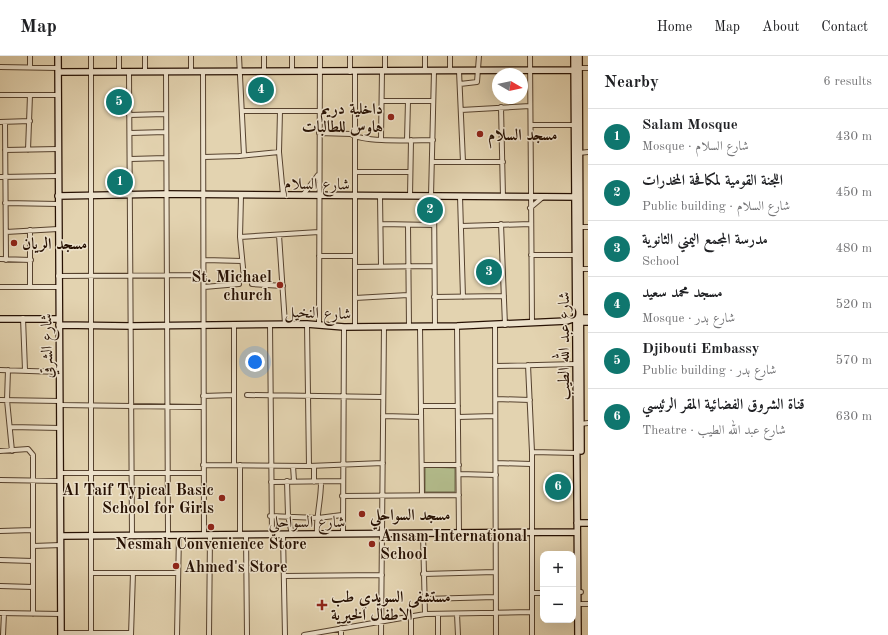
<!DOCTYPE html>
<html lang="en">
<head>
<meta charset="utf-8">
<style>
	body { margin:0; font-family:"Old Standard TT",Amiri,serif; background:#f6f6f6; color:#202124 }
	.controls { position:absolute; right:12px; bottom:12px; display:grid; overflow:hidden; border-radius:8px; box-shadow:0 4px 16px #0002 }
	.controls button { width:36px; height:36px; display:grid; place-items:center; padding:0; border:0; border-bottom:1px solid #e0e0e0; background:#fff; color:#202124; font:20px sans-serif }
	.compass { position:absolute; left:492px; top:12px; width:36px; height:36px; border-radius:50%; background:#fff; box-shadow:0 4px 16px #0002; rotate:99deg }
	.you { position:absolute; left:255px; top:306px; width:14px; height:14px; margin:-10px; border:3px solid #fff; border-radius:50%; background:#1a73e8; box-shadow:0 0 0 6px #1a73e833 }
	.badge { display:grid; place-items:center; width:26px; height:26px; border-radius:50%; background:#0f766e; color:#fff; font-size:13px; font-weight:700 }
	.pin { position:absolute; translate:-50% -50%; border:2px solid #fff; box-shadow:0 1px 4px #0006 }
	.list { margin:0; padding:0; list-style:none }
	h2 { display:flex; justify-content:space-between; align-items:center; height:52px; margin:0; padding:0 16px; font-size:17px }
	h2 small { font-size:13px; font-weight:400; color:#757577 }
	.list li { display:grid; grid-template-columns:26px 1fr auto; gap:12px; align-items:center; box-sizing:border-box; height:56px; padding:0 16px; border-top:1px solid #e0e0e0 }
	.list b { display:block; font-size:15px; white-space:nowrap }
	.list p { margin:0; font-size:13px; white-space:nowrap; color:#757577 }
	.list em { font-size:13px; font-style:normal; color:#757577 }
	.map { position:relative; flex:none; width:588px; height:579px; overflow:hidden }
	header { display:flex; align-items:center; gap:24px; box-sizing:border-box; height:56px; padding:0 20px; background:#fff; border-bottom:1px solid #e0e0e0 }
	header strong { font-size:19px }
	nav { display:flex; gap:22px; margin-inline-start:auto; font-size:14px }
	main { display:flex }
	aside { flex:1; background:#fff }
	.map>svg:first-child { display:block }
	.green { fill:#b3bc8c; stroke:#6d6648 }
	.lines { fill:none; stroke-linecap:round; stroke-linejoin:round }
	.street-casing { stroke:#56422e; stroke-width:6 }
	.secondary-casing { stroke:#271103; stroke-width:8 }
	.street { stroke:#ede2cc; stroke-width:4 }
	.secondary { stroke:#ede2cc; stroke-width:5.5 }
	.poi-dot { fill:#8f2418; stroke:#ede2cc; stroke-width:1.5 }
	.labels { text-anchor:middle; stroke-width:3; stroke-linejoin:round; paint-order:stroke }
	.poi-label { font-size:16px; font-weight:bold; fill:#271103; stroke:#ede2cc; text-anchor:start }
	.street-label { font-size:16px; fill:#271103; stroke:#ede2cc }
</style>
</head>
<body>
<header>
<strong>Map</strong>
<nav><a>Home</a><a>Map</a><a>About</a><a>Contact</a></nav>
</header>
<main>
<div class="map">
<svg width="588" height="579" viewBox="0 0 588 579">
	<rect width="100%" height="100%" fill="#e3d3b0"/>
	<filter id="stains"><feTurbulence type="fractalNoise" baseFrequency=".005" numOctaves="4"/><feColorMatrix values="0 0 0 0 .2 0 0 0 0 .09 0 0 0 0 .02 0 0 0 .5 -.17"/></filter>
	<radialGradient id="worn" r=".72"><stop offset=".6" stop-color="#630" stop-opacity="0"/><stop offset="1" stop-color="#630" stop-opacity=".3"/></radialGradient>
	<path class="green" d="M425 411 455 412V436H425Z"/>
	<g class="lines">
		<defs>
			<path id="street" d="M30 0V11
				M91 0V577
				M119 0V16
				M239 0 244 99
				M264 0V15
				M385 0V15
				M425 0V15
				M530 0 532 266
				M0 11 58 12
				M576 12H588
				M145 15V0
				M166 15 168 479
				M191 15V0
				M292 15V0
				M450 15V0
				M459 15 463 106
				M129 16 132 480
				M203 16 204 479
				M350 16V0
				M460 28 477 26 479 0
				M0 39H58
				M382 45H433
				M501 51 503 141
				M461 54 530 50
				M243 55H319
				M280 55 279 96 283 139
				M129 59 165 58
				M0 66 30 65
				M5 66 6 204
				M531 69H575
				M130 77 166 76
				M319 77 351 78C364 87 415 84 433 84
				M381 83 382 15
				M407 84 408 45
				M5 94 58 93
				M28 94 30 39
				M579 97 588 96
				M204 101 239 100 279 96
				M130 103 166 102
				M432 106H503
				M355 116H410
				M0 121 58 120
				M303 139 318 119
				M241 140 240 181 244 222
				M380 140 381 210
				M410 140 411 84
				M431 140 434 15
				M434 140 435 270
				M460 140 463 241
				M5 147 58 148
				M530 152 543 141
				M381 168 434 169
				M501 168 505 269
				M408 169 409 270
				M461 170 531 168
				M579 171H588
				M30 174V231
				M6 176 58 173
				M279 179 285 268
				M240 181 319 176
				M531 199H575
				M319 200H355
				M0 203 31 204
				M205 204 242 205
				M355 211 434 210
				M580 213H588
				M58 220 204 219
				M252 228 283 230
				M0 231H58
				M204 231 239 228
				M434 241 504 240
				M355 242 408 239
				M23 262 25 314
				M270 268 272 479
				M307 268 309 410
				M319 268 320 0
				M495 269 496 579
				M420 270 422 439
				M457 270 459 477
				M355 271V16
				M528 309 532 396V579
				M495 310 576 308
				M0 314 59 316
				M8 314 7 344 12 395
				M247 339 383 341
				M203 340 234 339
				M496 343 530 344
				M0 344 59 345
				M60 349 203 351
				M421 350H458
				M383 360 421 361
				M458 361 495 360
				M580 368 588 367
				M10 371 60 372
				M0 395 28 393 33 399V558
				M532 396 577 397
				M496 407 531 408
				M203 409 309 410 383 407
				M234 409V268
				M240 409V479
				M422 409H459
				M293 410 294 425
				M60 417H203
				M459 418 496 419
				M0 424 60 425
				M287 425 288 459 292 479
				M271 426 342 425
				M314 426V410
				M342 440 459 439
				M270 460 318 462 342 459
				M0 475 33 474
				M317 478C316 461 321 444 321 427
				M343 478 344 271
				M423 478 425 558
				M246 479 247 579
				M283 479 285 579
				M33 490 61 489
				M0 504 33 505
				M91 517H178
				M423 518 495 516
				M284 520 382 519
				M0 530 33 531
				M573 536H581
				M532 537H543
				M424 543 495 541
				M581 548H588
				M0 557 61 558
				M457 558 458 579
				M411 560V579
				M341 572V579
				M61 577H131
				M3 579 4 557
				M131 579 133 517
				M177 579 179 479
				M209 579 210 479
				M304 579 425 558 532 556
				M381 579 384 270
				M438 579V558"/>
			<path id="secondary" d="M58 0 61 579
				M574 0 578 579
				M579 0 581 395
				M58 16 578 14
				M58 140 166 138 578 141
				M0 263H59
				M576 266H588
				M59 269 131 270 307 268 344 271 457 270 567 265 576 262H588
				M577 467H588
				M61 480 577 476"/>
		</defs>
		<use href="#street" class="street-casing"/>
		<use href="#secondary" class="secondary-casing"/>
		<use href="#street" class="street"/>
		<use href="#secondary" class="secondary"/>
	</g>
	<g class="poi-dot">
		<circle cx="391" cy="61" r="4"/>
		<circle cx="480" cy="78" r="4"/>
		<circle cx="14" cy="187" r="4"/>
		<circle cx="280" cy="229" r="4"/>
		<circle cx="222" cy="442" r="4"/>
		<circle cx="362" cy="458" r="4"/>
		<circle cx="211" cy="471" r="4"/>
		<circle cx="372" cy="488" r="4"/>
		<circle cx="176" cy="510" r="4"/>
		<path d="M320 543h4v4h4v4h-4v4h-4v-4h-4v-4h4z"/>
	</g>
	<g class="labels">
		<g class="poi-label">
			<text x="383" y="58" text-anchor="end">داخلية دريم<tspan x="383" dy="18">هاوس للطالبات</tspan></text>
			<text x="488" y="84">مسجد السلام</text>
			<text x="22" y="193">مسجد الريان</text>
			<text x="272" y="226" text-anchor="end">St. Michael<tspan x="272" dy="18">church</tspan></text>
			<text x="214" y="439" text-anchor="end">Al Taif Typical Basic<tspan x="214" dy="18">School for Girls</tspan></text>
			<text x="370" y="464">مسجد السواحلي</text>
			<text x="380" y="485">Ansam International<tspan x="380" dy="18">School</tspan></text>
			<text x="211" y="493" text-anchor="middle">Nesmah Convenience Store</text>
			<text x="184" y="516">Ahmed's Store</text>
			<text x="331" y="546">مستشفى السويدي طب<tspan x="331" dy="18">الاطفال الخيرية</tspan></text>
		</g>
		<g class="street-label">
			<text transform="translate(317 127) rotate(1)" y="6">شارع السلام</text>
			<text transform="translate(318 256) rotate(2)" y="6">شارع النخيل</text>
			<text transform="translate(46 290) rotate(-91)" y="6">شارع الشرقي</text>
			<text transform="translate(563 290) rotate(-90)" y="6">شارع عبد الله الطيب</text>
			<text x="307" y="471">شارع السواحلي</text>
		</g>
	</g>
	<rect width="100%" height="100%" filter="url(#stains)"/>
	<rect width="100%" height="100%" fill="url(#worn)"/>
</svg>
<div class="controls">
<button>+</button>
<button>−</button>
</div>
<svg class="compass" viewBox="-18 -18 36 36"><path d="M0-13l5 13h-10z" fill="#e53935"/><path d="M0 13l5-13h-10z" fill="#757577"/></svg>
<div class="you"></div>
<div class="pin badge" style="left:120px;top:126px">1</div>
<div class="pin badge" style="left:430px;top:154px">2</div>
<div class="pin badge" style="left:489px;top:216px">3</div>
<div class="pin badge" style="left:261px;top:34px">4</div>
<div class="pin badge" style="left:119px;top:46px">5</div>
<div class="pin badge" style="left:558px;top:431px">6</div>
</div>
<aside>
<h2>Nearby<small>6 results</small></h2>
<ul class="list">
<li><span class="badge">1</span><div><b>Salam Mosque</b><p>Mosque · شارع السلام</p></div><em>430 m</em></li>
<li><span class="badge">2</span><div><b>اللجنة القومية لمكافحة المخدرات</b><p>Public building · شارع السلام</p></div><em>450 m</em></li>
<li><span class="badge">3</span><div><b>مدرسة المجمع اليمني الثانوية</b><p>School</p></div><em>480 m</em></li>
<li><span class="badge">4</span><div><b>مسجد محمد سعيد</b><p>Mosque · شارع بدر</p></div><em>520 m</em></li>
<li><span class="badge">5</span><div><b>Djibouti Embassy</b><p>Public building · شارع بدر</p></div><em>570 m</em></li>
<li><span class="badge">6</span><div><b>قناة الشروق الفضائية المقر الرئيسي</b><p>Theatre · شارع عبد الله الطيب</p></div><em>630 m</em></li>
</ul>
</aside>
</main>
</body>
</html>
